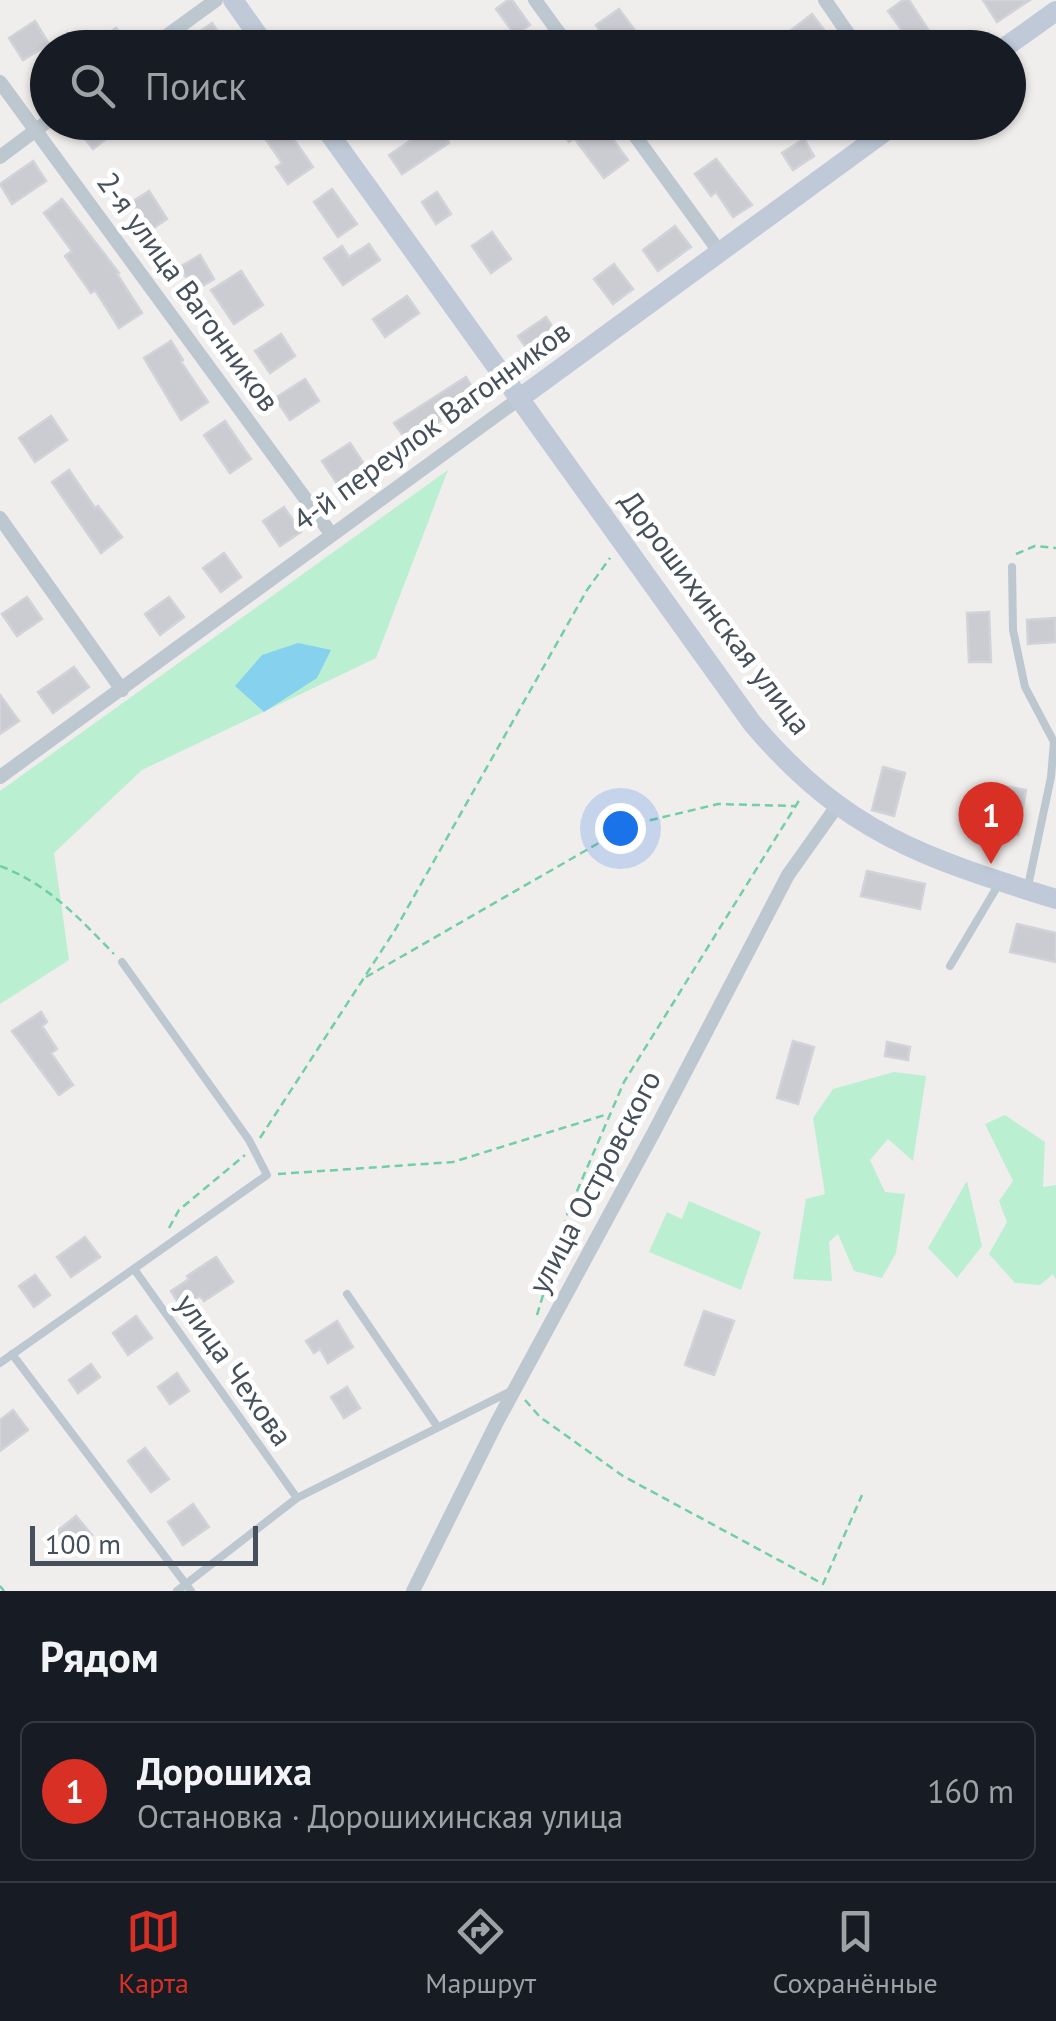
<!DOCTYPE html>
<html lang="ru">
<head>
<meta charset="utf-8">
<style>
	body { margin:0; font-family:"PT Sans",sans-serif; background:#20242c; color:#f1f3f6 }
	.scale { position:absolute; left:30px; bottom:25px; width:228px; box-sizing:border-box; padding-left:10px; border:5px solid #45505b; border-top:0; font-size:28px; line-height:35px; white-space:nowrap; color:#45505b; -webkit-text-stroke:8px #fff; paint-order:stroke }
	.you { position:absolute; left:620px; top:828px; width:35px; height:35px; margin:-25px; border:8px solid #fff; border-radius:50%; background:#1a73e8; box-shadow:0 0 0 15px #1a73e833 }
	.badge { display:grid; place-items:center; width:65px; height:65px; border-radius:50%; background:#d93025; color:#fff; font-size:32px; font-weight:700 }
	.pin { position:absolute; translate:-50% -82px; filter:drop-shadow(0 2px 5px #0008) }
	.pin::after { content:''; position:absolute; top:52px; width:35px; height:30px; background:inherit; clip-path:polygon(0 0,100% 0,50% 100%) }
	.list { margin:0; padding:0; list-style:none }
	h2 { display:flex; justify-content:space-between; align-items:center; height:130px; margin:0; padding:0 40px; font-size:42px }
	h2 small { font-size:32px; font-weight:400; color:#9ea1a6 }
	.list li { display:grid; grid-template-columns:65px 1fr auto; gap:30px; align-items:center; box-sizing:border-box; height:140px; margin:0 20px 20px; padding:0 20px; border:2px solid #363941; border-radius:15px }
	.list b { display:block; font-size:38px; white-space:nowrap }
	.list p { margin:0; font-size:32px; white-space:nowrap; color:#9ea1a6 }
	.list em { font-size:32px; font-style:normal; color:#9ea1a6 }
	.icon { flex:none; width:55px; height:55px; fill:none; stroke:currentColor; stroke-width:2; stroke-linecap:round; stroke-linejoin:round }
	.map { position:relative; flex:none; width:1056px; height:1591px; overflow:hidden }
	.search { position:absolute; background:#171b24; box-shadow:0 2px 8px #0004; left:30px; right:30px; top:30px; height:110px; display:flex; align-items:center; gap:25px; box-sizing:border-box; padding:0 35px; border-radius:55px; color:#9ea1a6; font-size:38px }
	.sheet { height:290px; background:#171b24 }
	nav { display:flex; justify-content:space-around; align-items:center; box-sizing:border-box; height:140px; border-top:2px solid #363941; background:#171b24; font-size:28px; color:#9ea1a6 }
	nav a { display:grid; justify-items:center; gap:5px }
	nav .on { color:#d93025 }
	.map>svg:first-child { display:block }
	.green { fill:#baefd2 }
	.water { fill:#86d1ed }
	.building { fill:#caccd2; stroke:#d1d3d9; stroke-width:2.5 }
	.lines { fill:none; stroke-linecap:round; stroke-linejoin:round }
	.path { stroke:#72cea6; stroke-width:2.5; stroke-dasharray:8 5; stroke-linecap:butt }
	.lane { stroke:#bdc7d0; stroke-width:8 }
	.street { stroke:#bdc7d0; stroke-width:14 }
	.secondary { stroke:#bfc9d7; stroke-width:20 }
	.labels { text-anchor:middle; stroke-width:10; stroke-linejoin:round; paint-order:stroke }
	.street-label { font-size:30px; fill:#45505b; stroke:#fff }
</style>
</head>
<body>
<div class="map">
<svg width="1056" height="1591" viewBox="0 0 1056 1591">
	<rect width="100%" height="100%" fill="#f0eded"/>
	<path class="green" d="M448 470 376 658 142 770 54 853 69 960 0 1004V791Z
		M894 1072 926 1076 913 1161 888 1139 870 1160 885 1192 905 1194 896 1253 882 1278 854 1271 838 1234 829 1242 832 1281 793 1279 806 1199 825 1194 813 1118 833 1089Z
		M1005 1115 1045 1142 1043 1187 1056 1185V1280L1053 1274 1040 1285 1015 1283 989 1254 1007 1222 999 1201 1013 1181 985 1124Z
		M967 1181 982 1246 957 1278 928 1248Z
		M689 1201 761 1232 741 1290 649 1252 667 1212 682 1219Z"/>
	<path class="water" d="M298 643 331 650 317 678 264 712 235 686 262 655Z"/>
	<path class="building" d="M508 0H512L530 25 515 35 496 9Z
		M903 0H909L940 48H894L908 39 888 11Z
		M983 0H1030L997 22Z
		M619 9 636 32 612 48 596 25Z
		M812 14 828 35 811 48H786L780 39Z
		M35 21 49 44 23 60 9 38Z
		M212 23 229 48H199L192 37Z
		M116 28 129 48H88Z
		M88 122H128L93 149 78 130Z
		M254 122H282L313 167 288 184 276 167 282 163Z
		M554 122H600L628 160 604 178 574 138 569 142Z
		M436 123 449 143 402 174 389 155Z
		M804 139 814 156 793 170 782 153Z
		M716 159 752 205 733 217 716 192 711 196 695 174Z
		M33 161 46 181 12 204 0 184Z
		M332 189 357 224 338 237 314 202Z
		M149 191 167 219 149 231 130 203Z
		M437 192 451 214 436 224 422 202Z
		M62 199 119 273 117 274 142 313 119 328 95 290 91 293 65 256 72 251 44 213Z
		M675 226 691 247 658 271 643 250Z
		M492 232 511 259 491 273 472 246Z
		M369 244 380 260 343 285 324 258 342 246 349 257Z
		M200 255 214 279 194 291 180 267Z
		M614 264 633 289 613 304 594 279Z
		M241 271 263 305 234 324 211 290Z
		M407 296 419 313 385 337 373 319Z
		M546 317 559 337 531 355 518 336Z
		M281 334 295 356 270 373 255 351Z
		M171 341 183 360 181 362 208 402 181 420 144 358Z
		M466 377 478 397 426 430 430 436 412 448 394 423Z
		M305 379 319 401 290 420 275 398Z
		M51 416 67 440 35 462 19 438Z
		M225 421 251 459 230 473 204 435Z
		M350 443 376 482 348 500 322 461Z
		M69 470 95 508 98 506 122 537 101 553 52 482Z
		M284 507 301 532 280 546 263 521Z
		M224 553 241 577 221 592 203 568Z
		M27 597 42 619 17 636 2 614Z
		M169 597 184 617 160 635 145 614Z
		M989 612 991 662H969L967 613Z
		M1055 618 1056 642 1028 644 1027 620Z
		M74 667 89 687 53 713 38 692Z
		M0 695 19 721 0 734Z
		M883 767 905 773 894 816 872 810Z
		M997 785 1026 790 1018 835 989 830Z
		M867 871 925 884 920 909 861 896Z
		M1017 924 1056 933V962L1010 952Z
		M41 1012 47 1022 42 1026 57 1049 51 1053 73 1085 59 1095 12 1031Z
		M793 1041 814 1047 798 1104 777 1098Z
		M887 1042 910 1047 908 1060 885 1056Z
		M85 1237 100 1257 71 1277 57 1257Z
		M216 1257 233 1282 204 1301 200 1296 181 1307 171 1291 189 1279 187 1276Z
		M35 1275 50 1295 34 1307 19 1286Z
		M704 1311 734 1321 714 1375 685 1365Z
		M136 1316 152 1338 128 1355 113 1333Z
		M337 1321 353 1347 328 1363 320 1349 314 1353 306 1341Z
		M91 1364 100 1377 78 1393 69 1380Z
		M177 1373 189 1391 170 1404 158 1387Z
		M347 1387 360 1408 344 1418 331 1397Z
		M13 1410 28 1430 0 1451V1420Z
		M145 1448 169 1479 151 1492 128 1461Z
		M193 1504 209 1527 183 1545 168 1522Z
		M76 1516 92 1535 72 1551 56 1532Z"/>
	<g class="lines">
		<path class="path" d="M1016 554 1035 546 1056 548
			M0 866C48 884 79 918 114 954
			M366 977 630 825 718 804 795 806
			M260 1138 395 930 587 590 610 558
			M278 1174 453 1162 608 1114
			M169 1228 179 1210 245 1155
			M537 1315 568 1212 624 1082 800 799
			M525 1400 540 1417 623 1476 823 1584 862 1495
			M0 1586 4 1591"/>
		<path class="lane" d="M1012 567 1013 630 1025 687 1054 742 1051 777 1028 886
			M950 966 1000 882
			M134 1269 297 1498
			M347 1294 437 1426
			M12 1354 191 1591
			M0 1363 267 1175 249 1140 122 962
			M177 1591 297 1498 511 1391"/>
		<path class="street" d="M535 0 570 48
			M825 0 858 48
			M150 48 216 0
			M0 82 332 535
			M625 122 721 254
			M0 157 48 121
			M0 518 122 690
			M0 777 520 398
			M413 1591 497 1422 654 1132 788 875 837 806"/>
		<path class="secondary" d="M233 0 267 48
			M1004 48 1056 11
			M321 122 752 723C845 833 924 858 1056 899
			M520 398 898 122"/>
	</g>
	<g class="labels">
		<g class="street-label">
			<text transform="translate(188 292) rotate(54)" y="10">2-я улица Вагонников</text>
			<text transform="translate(432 426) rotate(-36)" y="10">4-й переулок Вагонников</text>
			<text transform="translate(715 613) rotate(53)" y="10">Дорошихинская улица</text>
			<text transform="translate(595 1182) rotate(-62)" y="10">улица Островского</text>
			<text transform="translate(234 1370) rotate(55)" y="10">улица Чехова</text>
		</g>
	</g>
</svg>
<div class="scale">100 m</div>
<div class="you"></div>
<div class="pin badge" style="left:991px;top:864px">1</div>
<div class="search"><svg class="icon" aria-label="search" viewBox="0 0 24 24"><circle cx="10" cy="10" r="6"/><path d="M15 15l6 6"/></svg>Поиск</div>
</div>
<section class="sheet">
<h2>Рядом<small></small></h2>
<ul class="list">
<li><span class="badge">1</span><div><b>Дорошиха</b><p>Остановка · Дорошихинская улица</p></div><em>160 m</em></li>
</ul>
</section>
<nav>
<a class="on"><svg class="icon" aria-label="map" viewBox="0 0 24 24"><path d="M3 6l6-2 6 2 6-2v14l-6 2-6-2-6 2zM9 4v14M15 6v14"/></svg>Карта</a>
<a><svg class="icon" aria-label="directions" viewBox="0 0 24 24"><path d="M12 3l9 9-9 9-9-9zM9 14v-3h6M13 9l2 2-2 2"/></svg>Маршрут</a>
<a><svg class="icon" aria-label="saved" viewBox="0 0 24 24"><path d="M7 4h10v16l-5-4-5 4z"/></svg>Сохранённые</a>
</nav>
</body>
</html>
